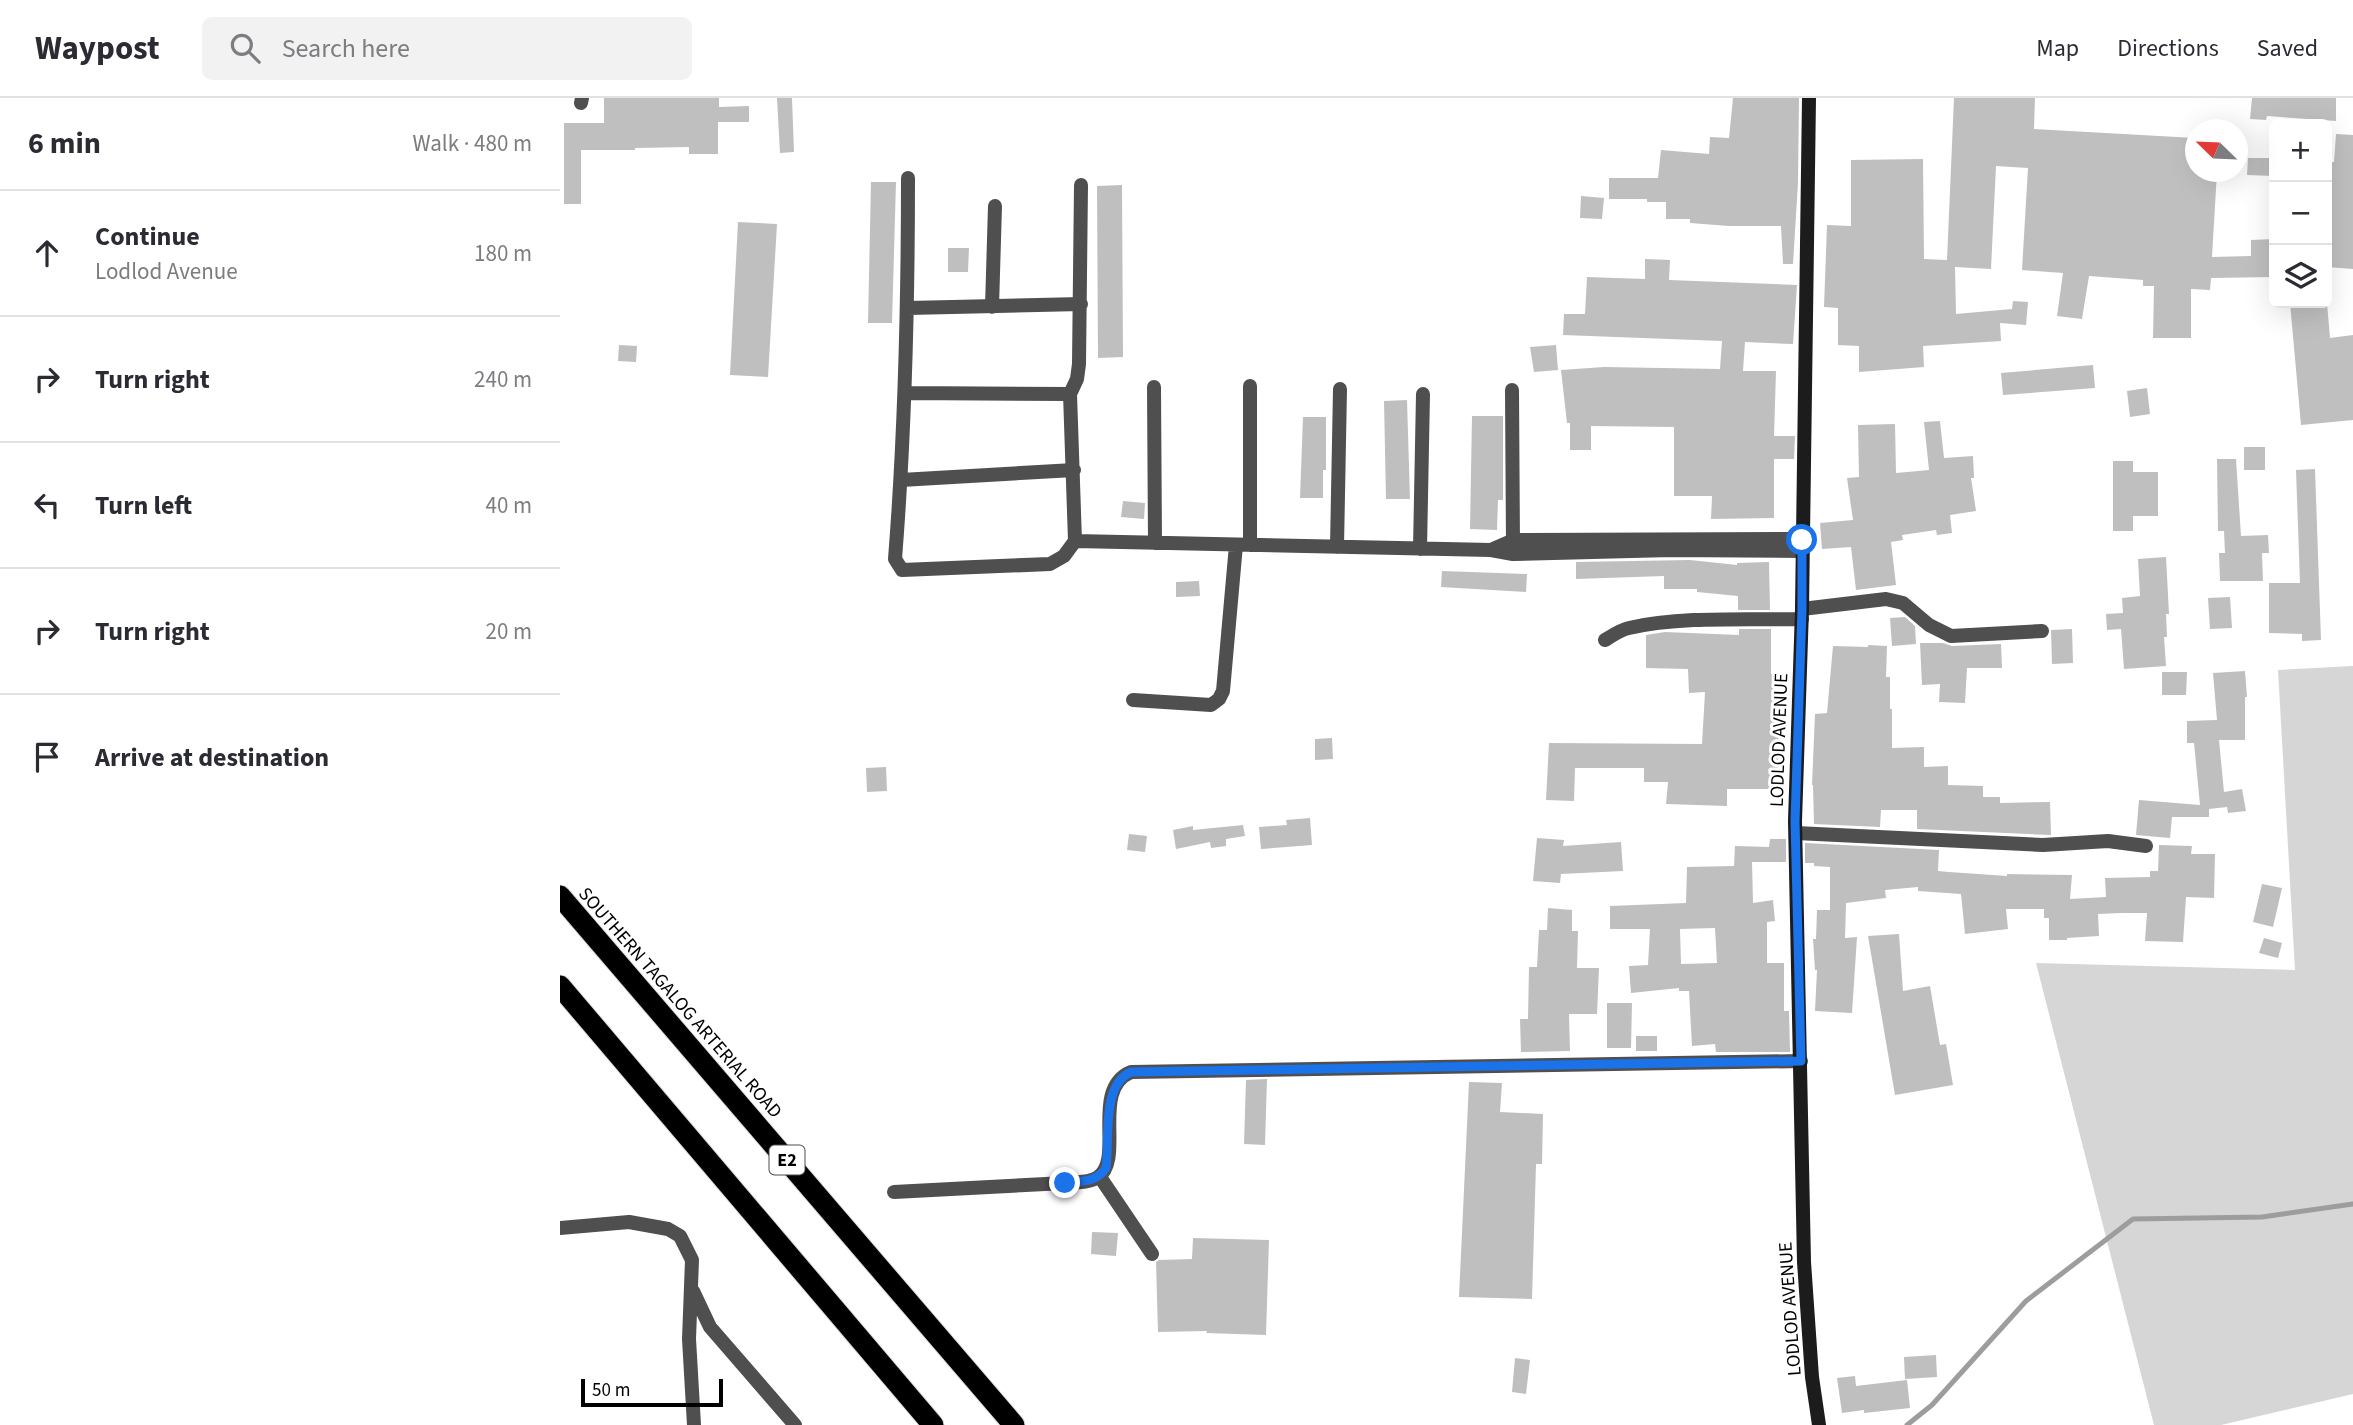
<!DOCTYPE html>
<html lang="en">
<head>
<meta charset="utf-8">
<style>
	body { margin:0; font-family:"Source Sans 3",sans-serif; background:#f2f2f3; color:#2b2b33 }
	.controls { position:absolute; right:21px; top:21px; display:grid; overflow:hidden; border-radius:10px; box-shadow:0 7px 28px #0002 }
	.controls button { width:63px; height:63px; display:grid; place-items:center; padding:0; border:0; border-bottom:2px solid #e1e1e2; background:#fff; color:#2b2b33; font:35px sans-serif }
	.compass { position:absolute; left:1625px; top:21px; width:63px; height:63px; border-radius:50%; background:#fff; box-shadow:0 7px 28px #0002; rotate:293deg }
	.scale { position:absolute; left:21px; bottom:18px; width:142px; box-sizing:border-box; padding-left:7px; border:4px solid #000; border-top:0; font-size:19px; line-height:24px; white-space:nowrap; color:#000; -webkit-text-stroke:5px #fff; paint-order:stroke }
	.stop { position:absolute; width:21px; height:21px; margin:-16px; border:5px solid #1a73e8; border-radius:50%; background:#fff }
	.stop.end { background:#1a73e8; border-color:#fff; box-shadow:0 2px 7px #0008 }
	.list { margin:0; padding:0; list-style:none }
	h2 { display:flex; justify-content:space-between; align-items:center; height:91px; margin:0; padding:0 28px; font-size:30px }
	h2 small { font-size:23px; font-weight:400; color:#7c7c81 }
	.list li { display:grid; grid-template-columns:46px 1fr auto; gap:21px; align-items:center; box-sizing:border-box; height:126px; padding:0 28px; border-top:2px solid #e1e1e2 }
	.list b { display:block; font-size:26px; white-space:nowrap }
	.list p { margin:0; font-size:23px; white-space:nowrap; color:#7c7c81 }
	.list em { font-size:23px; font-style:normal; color:#7c7c81 }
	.icon { flex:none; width:38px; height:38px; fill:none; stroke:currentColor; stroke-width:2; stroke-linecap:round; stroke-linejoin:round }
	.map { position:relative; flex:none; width:1793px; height:1327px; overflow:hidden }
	header { display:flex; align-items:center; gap:42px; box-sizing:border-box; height:98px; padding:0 35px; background:#fff; border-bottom:2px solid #e1e1e2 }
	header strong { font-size:33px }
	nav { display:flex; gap:38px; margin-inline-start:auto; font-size:24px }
	.search { width:490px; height:63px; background:#f2f2f3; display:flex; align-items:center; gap:18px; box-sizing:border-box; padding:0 24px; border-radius:10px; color:#7c7c81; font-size:26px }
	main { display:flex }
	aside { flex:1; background:#fff }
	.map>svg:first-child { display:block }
	.green { fill:#d6d6d6 }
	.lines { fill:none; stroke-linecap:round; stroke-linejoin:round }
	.stream { stroke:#9d9d9d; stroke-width:5 }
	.building { fill:#bfbfbf; fill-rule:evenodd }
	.motorway-casing { stroke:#dbdbdb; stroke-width:23 }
	.minor { stroke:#4f4f4f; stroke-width:14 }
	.secondary { stroke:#1c1c1c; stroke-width:14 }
	.motorway { stroke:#000; stroke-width:21 }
	.route { stroke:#1a73e8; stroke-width:9 }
	.labels { text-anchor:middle; stroke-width:6; stroke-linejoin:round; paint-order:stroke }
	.shield { fill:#fff; stroke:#4c4c4c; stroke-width:2 }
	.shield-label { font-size:18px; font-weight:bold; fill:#000 }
	.street-label { font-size:19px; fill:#000; stroke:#fff }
</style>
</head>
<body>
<header>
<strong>Waypost</strong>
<div class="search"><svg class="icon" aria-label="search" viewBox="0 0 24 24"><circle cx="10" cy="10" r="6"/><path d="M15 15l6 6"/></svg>Search here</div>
<nav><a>Map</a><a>Directions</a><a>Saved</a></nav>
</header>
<main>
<aside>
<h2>6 min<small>Walk · 480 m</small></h2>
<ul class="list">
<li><svg class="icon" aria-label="ahead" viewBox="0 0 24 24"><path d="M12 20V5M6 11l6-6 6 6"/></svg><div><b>Continue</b><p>Lodlod Avenue</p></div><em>180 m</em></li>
<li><svg class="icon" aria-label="right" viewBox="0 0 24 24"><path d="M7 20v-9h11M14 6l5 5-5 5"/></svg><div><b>Turn right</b></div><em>240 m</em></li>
<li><svg class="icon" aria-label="left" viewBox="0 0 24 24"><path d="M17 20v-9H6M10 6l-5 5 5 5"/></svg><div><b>Turn left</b></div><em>40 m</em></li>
<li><svg class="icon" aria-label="right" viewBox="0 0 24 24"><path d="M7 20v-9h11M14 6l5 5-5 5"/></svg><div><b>Turn right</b></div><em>20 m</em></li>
<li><svg class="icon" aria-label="arrive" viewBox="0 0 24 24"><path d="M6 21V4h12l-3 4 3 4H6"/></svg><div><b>Arrive at destination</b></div></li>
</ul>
</aside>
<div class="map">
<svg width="1793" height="1327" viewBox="0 0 1793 1327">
	<rect width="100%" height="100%" fill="#fff"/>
	<path class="green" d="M1793 568V1296L1661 1327H1594L1476 865 1735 872 1718 572Z"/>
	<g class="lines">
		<path class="stream" d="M1347 1327 1372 1307 1466 1203 1573 1121 1702 1119 1793 1106"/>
	</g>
	<path class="building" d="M44 0H159V9L189 8V24H158V56H129V49L75 50V52H21V106H4V25H44Z
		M217 0H232L234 54 220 55Z
		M1173 0H1239L1238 85 1233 166H1223L1221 128H1169L1130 125V121H1106V104H1087V101H1049V80H1098L1101 52 1149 56 1150 39 1169 40Z
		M1394 0H1475L1474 31 1635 40V74H1657L1652 159 1691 158V142L1714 141V179L1651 180 1650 192 1631 191V240H1593L1594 188H1583V182L1529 178 1522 221 1497 218 1503 175 1462 172 1468 70 1436 68 1431 171 1395 169 1396 216 1452 211 1453 203 1468 204 1466 227 1440 225 1441 243 1363 248 1364 269 1299 274V248L1278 247V210L1264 209 1267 127 1291 128V62L1363 61 1364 161 1387 162Z
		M1692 0H1776V23L1707 18 1706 22 1690 21Z
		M1776 36 1793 37V171L1767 169V64H1774Z
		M1688 60H1714V78L1687 77Z
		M311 84H336L332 225H308Z
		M562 87 563 259 538 260 537 88Z
		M1021 98 1044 100 1042 121 1020 120Z
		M178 124 217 126 208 279 170 277Z
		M388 150H409L408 174H388Z
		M1085 161 1110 162 1109 182 1237 187 1233 246 1185 244 1183 273H1216L1214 338H1235L1234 361H1214V420L1151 421 1152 398H1114V329L1031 328V352H1010V325H1007L1001 272 1044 269 1160 271 1162 243 1003 237 1004 216H1025L1027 179 1085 181Z
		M1730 205H1767L1770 240 1793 237V322L1741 327Z
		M59 247 77 248 76 264 58 263Z
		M996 247 998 272 974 274 970 249Z
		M1533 267 1535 290 1443 297 1441 275Z
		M1587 290 1590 316 1570 319 1567 293Z
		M847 302 850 401H826L824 303Z
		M912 318H943V402H938L937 432 910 431Z
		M743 319H766V372H763V400H740Z
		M1380 323 1384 360 1413 358 1414 380H1411L1416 413 1390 417 1392 435 1377 437 1376 432 1342 437 1343 442 1331 444 1336 487 1296 492 1291 449 1262 451 1260 425 1293 422 1287 380 1299 379 1298 327 1335 326 1336 375 1369 372 1364 324Z
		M1684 349H1705V372H1684Z
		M1657 361H1676L1681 438 1708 437 1709 455H1702L1703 483H1660L1659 455H1665L1664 433H1658Z
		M1553 363H1573V374H1598V418H1573V433H1553Z
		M1755 371 1761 542 1742 543V536L1709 535V485H1740L1736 372Z
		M563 403 585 405 584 421 561 419Z
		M1606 459 1609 516H1606L1607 539H1604L1606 568 1564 571 1561 531 1547 532 1546 516 1563 515 1562 500 1580 498 1578 461Z
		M1130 462 1177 467V465L1209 464 1210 512H1178V498L1137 494V491H1104V478L1016 481V464Z
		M882 473 967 476 966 494 881 489Z
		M639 483 640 498 616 499V484Z
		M1670 499 1672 530 1650 531 1648 500Z
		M1345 519 1355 528 1356 546 1332 548 1330 520Z
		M1179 531H1211V576H1223V602H1220L1217 691H1167V708L1106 706 1108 684H1084V670H1015L1014 703 986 702 989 645 1142 646 1145 594 1129 595 1128 571 1086 570V537L1105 534 1179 537Z
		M1512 531 1513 565 1492 566 1491 532Z
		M1360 545H1383L1392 548 1441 546 1442 570H1407L1405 605 1379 604 1380 586 1362 587Z
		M1308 547 1327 548 1326 579H1330V611H1332V650L1364 649V669L1388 668V687L1423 688V699H1440V705L1490 704 1491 737 1357 731V712H1321L1320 729 1254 726 1253 687H1252L1255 616 1267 615 1273 548 1308 549Z
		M1685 573 1687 599H1685V642H1659L1664 694 1682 691 1686 713 1668 715 1667 709 1649 711V719H1612L1610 740 1576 737 1579 702 1640 707 1634 645H1627V623L1657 622 1653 575Z
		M1602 574H1627L1626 597H1602Z
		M772 640 773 661 755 662V641Z
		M326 669 327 693 307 694 306 670Z
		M750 720 752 747 701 751 699 729 727 727 726 722Z
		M683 727 685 738 666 741V748L651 750 650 744 616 751 613 732 633 728V732Z
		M569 736 587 738 585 754 567 752Z
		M977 740 1004 742 1003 748 1061 744 1063 773 1001 776 1000 785 973 783Z
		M1210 741H1226V764H1192L1193 805 1213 802 1215 823 1207 824V865H1224V913H1229L1230 954H1156L1155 946 1132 948 1129 893H1119V890L1071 895 1069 868 1088 867 1090 831H1050V808L1126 805 1127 769 1174 768 1175 748 1209 749ZM1155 830 1157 865 1121 866 1120 831Z
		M1245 745 1379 752 1378 773 1389 774 1447 778V776L1512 777 1510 801 1546 799 1545 780 1590 779V773H1598L1599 747 1632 748 1631 756H1655L1654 800 1626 799 1623 844 1585 843 1587 815H1562L1538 816 1539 838 1507 840V842H1489V820H1484V811H1446L1448 831 1405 836 1401 796 1358 793V789L1325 792 1326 800 1286 805 1285 840 1297 839 1292 915 1255 913 1257 872H1255L1253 841H1256L1257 812H1270V769L1254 768V765H1245Z
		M1702 786 1722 790 1713 829 1693 824Z
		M988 810 1012 812V833H1018L1017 870H1039L1037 916H1009L1010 953 961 954 960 921H968L969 869H977L979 832H987Z
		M1339 836 1343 893 1370 888 1380 947 1386 946 1393 987 1335 997 1308 838Z
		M1704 840 1722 845 1718 860 1699 855Z
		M1047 905H1072L1071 950H1047Z
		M1076 938H1097V953H1076Z
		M707 981 705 1047 684 1046 686 982Z
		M909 984 942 985 940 1014 983 1016 982 1066H976L972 1201 899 1199Z
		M532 1134 558 1135 556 1158 531 1156Z
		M633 1140 709 1142 706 1237 646 1235 647 1233 598 1234 596 1164 599 1162 632 1161Z
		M1376 1257 1377 1279 1345 1281 1344 1259Z
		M955 1260 970 1262 966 1296 952 1294Z
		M1295 1278 1296 1288 1347 1282 1350 1310 1304 1315V1312L1282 1315 1277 1280Z"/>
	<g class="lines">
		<defs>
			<path id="motorway" d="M0 798 454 1327
				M0 888 373 1327"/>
		</defs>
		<use href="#motorway" class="motorway-casing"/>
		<path class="minor" d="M21 5 22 0
			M348 80C348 207 345 334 335 461L342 472 490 466 504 458 515 443 510 296 517 281 519 266 521 87
			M432 209 435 108
			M348 210 521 206
			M594 289 595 445
			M952 292 953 448
			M345 295 510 296
			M341 382 514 372
			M515 443 931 452 953 456 1111 452 1242 453
			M690 447V288
			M777 449 780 291
			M860 451 863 296
			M931 452 954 442 1242 441
			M1242 511 1326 501 1343 505 1369 527 1391 538 1482 533
			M1045 542C1053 537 1060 532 1069 530 1121 518 1188 522 1242 521
			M573 602 651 607 659 601 663 593 676 447
			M1236 735 1483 747 1548 743 1586 748
			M540 1079 592 1156
			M334 1094 505 1085C515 1084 530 1085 538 1079 565 1061 530 991 571 974L1241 963
			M0 1130 69 1124 108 1131 120 1138 132 1162 129 1241 134 1327
			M133 1193 150 1229 235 1327"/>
		<path class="secondary" d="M1249 0 1242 511 1235 723 1244 1164 1252 1279 1259 1327"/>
		<use href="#motorway" class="motorway"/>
	</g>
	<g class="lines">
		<path class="route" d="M505 1085C521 1083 536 1085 546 1070 550 1041 541 987 571 974L1241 963 1235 723 1242 511V442"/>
	</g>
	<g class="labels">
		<rect class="shield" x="209.5" y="1047.5" width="35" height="29" rx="5"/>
		<g class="shield-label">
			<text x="227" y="1068">E2</text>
		</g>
		<g class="street-label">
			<text transform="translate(1218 642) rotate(-88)" y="7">LODLOD AVENUE</text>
			<text transform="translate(121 904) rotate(49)" y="7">SOUTHERN TAGALOG ARTERIAL ROAD</text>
			<text transform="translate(1229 1211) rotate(-94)" y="7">LODLOD AVENUE</text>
		</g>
	</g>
</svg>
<div class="controls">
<button>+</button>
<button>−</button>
<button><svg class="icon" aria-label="layers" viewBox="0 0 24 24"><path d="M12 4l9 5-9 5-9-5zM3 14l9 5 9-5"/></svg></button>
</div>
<svg class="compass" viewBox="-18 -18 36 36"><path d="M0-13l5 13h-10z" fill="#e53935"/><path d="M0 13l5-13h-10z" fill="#7c7c81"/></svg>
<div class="scale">50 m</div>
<div class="stop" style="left:1242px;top:442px"></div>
<div class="stop end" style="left:505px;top:1085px"></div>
</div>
</main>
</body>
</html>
